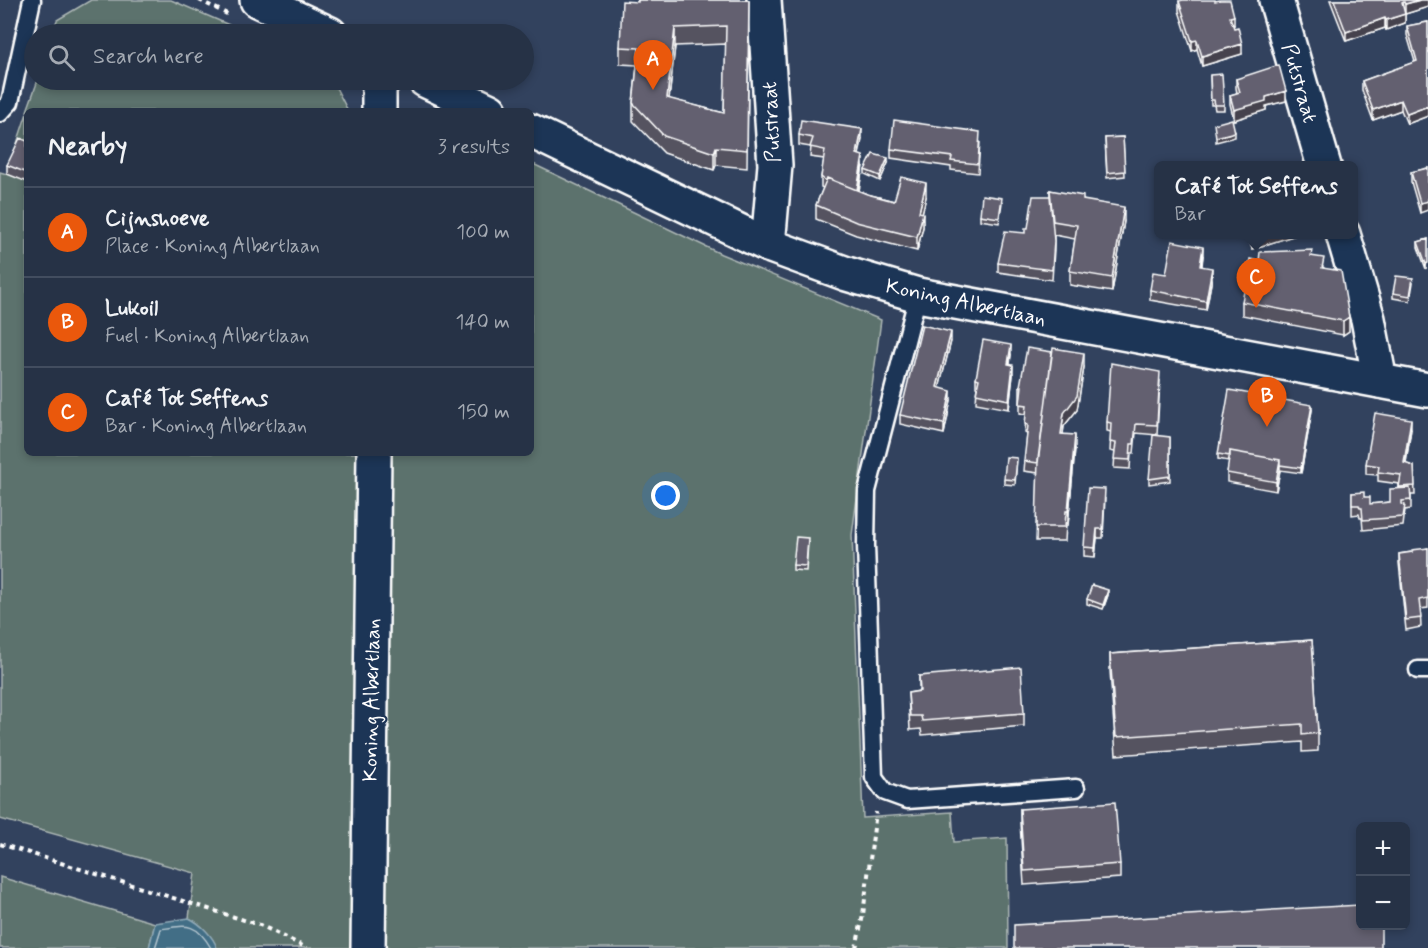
<!DOCTYPE html>
<html lang="en">
<head>
<meta charset="utf-8">
<style>
	body { margin:0; font-family:Mynerve,sans-serif; background:#323e51; color:#f1f3f6 }
	.controls { position:absolute; right:18px; bottom:18px; display:grid; overflow:hidden; border-radius:9px; box-shadow:0 3px 9px #0003 }
	.controls button { width:54px; height:54px; display:grid; place-items:center; padding:0; border:0; border-bottom:2px solid #424d5f; background:#263246; color:#f1f3f6; font:30px sans-serif }
	.you { position:absolute; left:666px; top:496px; width:21px; height:21px; margin:-15px; border:4px solid #fff; border-radius:50%; background:#1a73e8; box-shadow:0 0 0 9px #1a73e833 }
	.badge { display:grid; place-items:center; width:39px; height:39px; border-radius:50%; background:#ea580c; color:#fff; font-size:20px; font-weight:700 }
	.pin { position:absolute; translate:-50% -50px; filter:drop-shadow(0 2px 3px #0008) }
	.pin::after { content:''; position:absolute; top:32px; width:21px; height:18px; background:inherit; clip-path:polygon(0 0,100% 0,50% 100%) }
	.popup { position:absolute; left:1154px; top:161px; width:204px; height:78px; box-sizing:border-box; display:grid; place-content:center; border-radius:9px; background:#263246; filter:drop-shadow(0 2px 4px #0005); font-size:20px; white-space:nowrap; color:#a4aab3 }
	.popup b { font-size:22px; color:#f1f3f6 }
	.popup::after { content:''; position:absolute; left:50%; top:100%; margin-left:-12px; border:12px solid transparent; border-top-color:#263246 }
	.list { margin:0; padding:0; list-style:none }
	h2 { display:flex; justify-content:space-between; align-items:center; height:78px; margin:0; padding:0 24px; font-size:26px }
	h2 small { font-size:20px; font-weight:400; color:#a4aab3 }
	.list li { display:grid; grid-template-columns:39px 1fr auto; gap:18px; align-items:center; box-sizing:border-box; height:90px; padding:0 24px; border-top:2px solid #424d5f }
	.list b { display:block; font-size:22px; white-space:nowrap }
	.list p { margin:0; font-size:20px; white-space:nowrap; color:#a4aab3 }
	.list em { font-size:20px; font-style:normal; color:#a4aab3 }
	.icon { flex:none; width:33px; height:33px; fill:none; stroke:currentColor; stroke-width:2; stroke-linecap:round; stroke-linejoin:round }
	.map { position:relative; flex:none; width:1428px; height:948px; overflow:hidden }
	.search { position:absolute; background:#263246; box-shadow:0 3px 9px #0003; left:24px; top:24px; width:510px; height:66px; display:flex; align-items:center; gap:15px; box-sizing:border-box; padding:0 21px; border-radius:33px; color:#a4aab3; font-size:22px }
	.panel { position:absolute; background:#263246; box-shadow:0 3px 9px #0003; left:24px; top:108px; width:510px; height:348px; border-radius:9px }
	.map>svg:first-child { display:block }
	.green { fill:#5c726d; stroke:#aeb8b6; stroke-width:1.5 }
	.water { fill:#426e86; stroke:#8ea8b6; stroke-width:1.5 }
	.lines { fill:none; stroke-linecap:round; stroke-linejoin:round }
	.shore { stroke:#b3c5cf; stroke-width:1.5 }
	.service-casing { stroke:#fff; stroke-width:21 }
	.minor-casing { stroke:#fff; stroke-width:38 }
	.tertiary-casing { stroke:#fff; stroke-width:38 }
	.path { stroke:#fff; stroke-width:4; stroke-dasharray:4.5 4.5; stroke-linecap:butt }
	.service { stroke:#1d3557; stroke-width:16 }
	.minor { stroke:#1d3557; stroke-width:33 }
	.tertiary { stroke:#1d3557; stroke-width:33 }
	.wall { fill:#555360; stroke:#fff; stroke-width:1.5; fill-rule:evenodd }
	.shaded-wall { fill:#45434e; stroke:#fff; stroke-width:1.5 }
	.building { fill:#636070; stroke:#fff; stroke-width:1.5; fill-rule:evenodd }
	.labels { text-anchor:middle; stroke-width:4.5; stroke-linejoin:round; paint-order:stroke }
	.street-label { font-size:21px; fill:#fff; stroke:#1d3557 }
</style>
</head>
<body>
<div class="map">
<svg width="1428" height="948" viewBox="0 0 1428 948">
	<rect width="100%" height="100%" fill="#32425e"/>
	<filter id="ink" filterUnits="userSpaceOnUse"><feTurbulence type="fractalNoise" baseFrequency=".0167" numOctaves="2"/><feDisplacementMap in="SourceGraphic" scale="12" xChannelSelector="R" yChannelSelector="G"/><feConvolveMatrix kernelMatrix="1 2 1 2 8 2 1 2 1" color-interpolation-filters="sRGB"/></filter>
	<g filter="url(#ink)">
		<path class="green" d="M91 0H171L250 34H52L57 20Z
			M38 80H332L348 111H27Z
			M27 113V453H357L352 948H217C212 936 201 924 189 918L195 873 0 819V172L7 174Z
			M531 163 721 254 881 320 852 535 863 818 952 812 954 842 1007 838 1008 948H381L386 453H531Z
			M0 877 155 923 149 948H0Z"/>
		<path class="water" d="M189 918C201 924 213 936 217 948H149L155 923Z"/>
		<g class="lines">
			<path class="shore" d="M155 948 161 929C187 925 196 922 211 948"/>
			<defs>
				<path id="service" d="M0 113 10 102 32 0
					M918 295 867 491 866 545 874 777 885 792 907 800 1076 788
					M1418 670H1428"/>
				<path id="minor" d="M764 0 775 165 768 245
					M1276 0 1324 166
					M379 111V89L383 80
					M1343 234 1368 319 1380 381
					M368 948 374 453"/>
				<path id="tertiary" d="M257 0 330 34
					M425 80 490 111
					M531 131 768 245 847 274 918 295 1428 390"/>
			</defs>
			<use href="#service" class="service-casing"/>
			<use href="#minor" class="minor-casing"/>
			<use href="#tertiary" class="tertiary-casing"/>
			<path class="path" d="M199 0 229 15
				M0 844 260 925 307 948
				M856 948 863 915 876 812"/>
			<use href="#service" class="service"/>
			<use href="#minor" class="minor"/>
			<use href="#tertiary" class="tertiary"/>
		</g>
		<path class="wall" d="M638 0H749L747 168 716 165 714 170 664 153 633 121V103L637 65 620 64V47ZM726 44 724 113 669 99 675 46Z
			M1330 0H1428V7L1405 14V23L1386 30 1385 28 1346 41Z
			M1179 1 1234 25 1233 26 1242 54 1202 66 1197 49 1192 51 1179 11Z
			M1428 22V116L1407 124 1401 110 1373 120 1362 90V81L1415 62 1407 35V26Z
			M1210 75 1224 105V110H1215L1214 105H1211Z
			M1236 79 1286 101 1266 106V110L1234 120 1230 104V95L1237 93 1236 88Z
			M799 135 862 139 859 155 863 165 859 191 867 194 894 201 926 197 922 213 923 227 917 251 856 235 816 219V205L823 188 821 187V177L824 159 810 157 811 147 799 145Z
			M1123 137 1125 176 1107 178 1105 138Z
			M27 141V182L7 174V165Z
			M980 142 978 173 951 170V167L891 158V149Z
			M888 163 880 181 865 174V170Z
			M1428 168 1420 213 1411 182V172Z
			M1050 190 1083 200 1124 221 1112 292 1070 285V271L1075 239 1054 235V250L1052 280 998 272V263L1025 233 1028 228 1050 201Z
			M1002 203 999 223 980 220V215Z
			M1247 234H1299L1252 249Z
			M1428 239 1426 269 1418 247V242Z
			M1203 256 1202 266 1212 278 1206 310 1150 300V290L1166 274Z
			M1312 256 1324 268 1349 331 1343 335 1242 315V302L1259 261Z
			M1413 283 1410 301 1393 298V293Z
			M951 341 939 388 951 400 944 434 900 424V415Z
			M1011 355 1010 364 1013 375 1009 409 976 403 977 388 976 387V378Z
			M1084 367 1077 410 1064 426 1063 434 1075 449 1068 525H1066L1065 541H1036L1038 473 1024 471 1027 434 1025 433 1026 414 1020 413V386Z
			M1160 381 1157 435 1136 433 1134 453H1131L1130 469 1114 468 1115 452 1110 451 1111 432 1107 431V422Z
			M1312 410 1301 473 1280 470 1276 491 1227 482V473L1229 461 1218 459V454Z
			M1411 429 1406 464 1414 466 1415 495H1411V509L1405 510 1403 526 1363 530 1362 518H1360L1359 514 1352 515V493L1364 497 1370 504 1390 502 1399 489V484L1378 481V475L1366 474V464Z
			M1170 437V481L1149 484V479Z
			M1017 458 1015 485 1004 484V479Z
			M1105 498 1103 538H1097L1095 557 1084 556V547Z
			M808 543 806 571 793 570V565Z
			M1428 548V608L1420 609 1421 627 1406 630 1399 563V554L1412 552Z
			M1108 595 1103 609 1087 604V599Z
			M1312 640 1318 733V751L1302 752V742L1116 755 1110 671V654Z
			M919 676 1024 713V726L922 735 921 729 910 730 908 693 919 691Z
			M1020 809 1120 864V878L1024 885 1020 823Z"/>
		<path class="shaded-wall" d="M1420 0H1428V7L1405 14V23L1386 30V20L1405 14V4Z
			M1234 16V25L1230 27V17Z
			M1385 18V28L1346 41V32Z
			M675 28V46L667 116V98Z
			M1197 40V49L1192 51V41Z
			M1242 44V54L1202 66V56Z
			M1286 91V101L1266 106V110L1234 120V110L1266 97Z
			M1401 100V110L1373 120V110Z
			M1428 106V116L1407 124V114Z
			M862 129V139L857 164V154Z
			M1235 132V137L1216 142V137Z
			M716 147V165L714 170V153Z
			M863 156V165L857 203V193Z
			M888 158V163L880 181V176Z
			M926 183V197L919 226V212Z
			M1428 201V210L1420 213V203Z
			M1124 207V221L1112 292V278Z
			M923 213V227L917 251V237Z
			M1267 234H1299L1252 249V239Z
			M1203 247V256L1200 275V266Z
			M1212 268V278L1206 310V301Z
			M1349 317V331L1343 335V321Z
			M951 332V341L937 397V387Z
			M1011 345V355L1008 373V364Z
			M1084 353V367L1077 410 1064 426 1061 447V434L1064 413Z
			M1013 365V375L1009 409V400Z
			M951 391V400L944 434V424Z
			M1312 405V410L1301 473V468Z
			M1411 419V429L1404 473V463Z
			M1075 435V449L1068 525V511Z
			M1280 460V470L1276 491V482Z
			M1097 529V538L1095 557V548Z
			M1108 590V595L1103 609V605Z"/>
		<path class="building" d="M638 0H749L747 150 716 147 714 153 664 136 633 103 639 48 620 47 622 1 638 2ZM726 26 724 113 667 98 675 28Z
			M1183 0H1215V1L1220 0H1230L1234 16 1230 17 1234 28 1238 27 1242 44 1202 56 1197 40 1192 41 1179 1Z
			M1334 0H1420L1405 4 1404 2 1402 3 1405 14 1386 20 1385 18 1346 32Z
			M1428 22V106L1407 114 1401 100 1373 110 1362 81 1417 61 1407 26Z
			M1279 65 1286 91 1266 97V101L1234 110 1230 95 1240 92 1236 79Z
			M1222 74 1224 105H1215L1214 100H1211L1210 75Z
			M1232 119 1235 132 1216 137 1214 124Z
			M801 120 862 129 857 154 863 156 857 190 827 178 826 181 821 177 825 150 810 147 813 138 799 135Z
			M894 120 980 132 978 164 951 161 952 157 891 149Z
			M1123 137 1125 171 1107 173 1105 138Z
			M20 138 27 141V173L7 165Z
			M873 154 888 158 880 176 865 170Z
			M1428 168V201L1420 203 1411 172Z
			M901 177 926 183 919 212 923 213 917 237 856 222 816 205 827 178 867 194 894 201Z
			M1050 190 1083 196V200L1124 207 1112 278 1070 271 1077 225 1053 221Z
			M982 195 1002 198 999 218 980 215Z
			M1033 196H1050L1054 241 1052 270 998 263 1005 231 1025 233V228H1028Z
			M1250 234H1267L1252 239Z
			M1428 239V263L1426 264 1418 242Z
			M1172 241 1203 247 1200 266 1212 268 1206 301 1150 290 1153 272 1166 274Z
			M1312 250 1311 256 1324 258 1322 268 1341 271 1349 317 1343 321 1242 302 1250 259 1259 261 1260 252Z
			M1396 276 1413 278 1410 296 1393 293Z
			M922 325 951 332 937 387 951 391 944 424 900 415Z
			M983 340 1011 345 1008 364 1013 365 1009 400 976 393 979 379 976 378Z
			M1027 348 1052 352 1038 463 1024 461 1028 425 1025 424 1027 405 1020 404 1022 386H1020Z
			M1053 348 1084 353 1077 396 1064 413 1061 434 1075 435 1068 511H1066L1065 527H1036L1038 459Z
			M1111 363 1160 372 1157 425 1136 424 1134 444H1131L1130 460 1114 459 1116 443 1110 442 1111 423 1107 422Z
			M1229 390 1312 405 1301 468 1280 465V460L1230 451V456L1218 454Z
			M1375 413 1411 419 1404 463 1414 466 1415 486 1399 487 1401 475 1378 472 1379 466 1366 464Z
			M1153 435 1170 437V476L1149 479Z
			M1230 451 1280 460 1276 482 1227 473Z
			M1006 457 1017 458 1015 480 1004 479Z
			M1088 488 1105 489 1103 529H1097L1095 548 1084 547Z
			M1410 488 1411 500 1402 501V504L1405 505 1403 517 1363 520 1362 508H1360L1359 505H1352V493L1364 492V497H1370V504L1390 502V489Z
			M796 537 808 538 806 566 793 565Z
			M1428 548V598L1419 600 1421 618 1406 620 1399 554 1412 552V550Z
			M1092 585 1108 590 1103 605 1087 599Z
			M1312 640 1318 733 1302 735V724L1116 737 1110 654Z
			M1021 667 1024 713 922 721 921 716H910L908 693 920 691 919 676Z
			M1115 802 1120 864 1024 871 1020 809Z
			M1360 905V926H1381V948H1014V925Z"/>
	</g>
	<g class="labels">
		<g class="street-label">
			<text transform="translate(1300 83) rotate(74)" y="7">Putstraat</text>
			<text transform="translate(771 122) rotate(-93)" y="7">Putstraat</text>
			<text transform="translate(966 302) rotate(12)" y="7">Koning Albertlaan</text>
			<text transform="translate(371 700) rotate(-89)" y="7">Koning Albertlaan</text>
		</g>
	</g>
</svg>
<div class="controls">
<button>+</button>
<button>−</button>
</div>
<div class="you"></div>
<div class="pin badge" style="left:653px;top:90px">A</div>
<div class="pin badge" style="left:1267px;top:427px">B</div>
<div class="pin badge" style="left:1256px;top:308px">C</div>
<div class="popup"><b>Café Tot Seffens</b>Bar</div>
<div class="search"><svg class="icon" aria-label="search" viewBox="0 0 24 24"><circle cx="10" cy="10" r="6"/><path d="M15 15l6 6"/></svg>Search here</div>
<section class="panel">
<h2>Nearby<small>3 results</small></h2>
<ul class="list">
<li><span class="badge">A</span><div><b>Cijnshoeve</b><p>Place · Koning Albertlaan</p></div><em>100 m</em></li>
<li><span class="badge">B</span><div><b>Lukoil</b><p>Fuel · Koning Albertlaan</p></div><em>140 m</em></li>
<li><span class="badge">C</span><div><b>Café Tot Seffens</b><p>Bar · Koning Albertlaan</p></div><em>150 m</em></li>
</ul>
</section>
</div>
</body>
</html>
